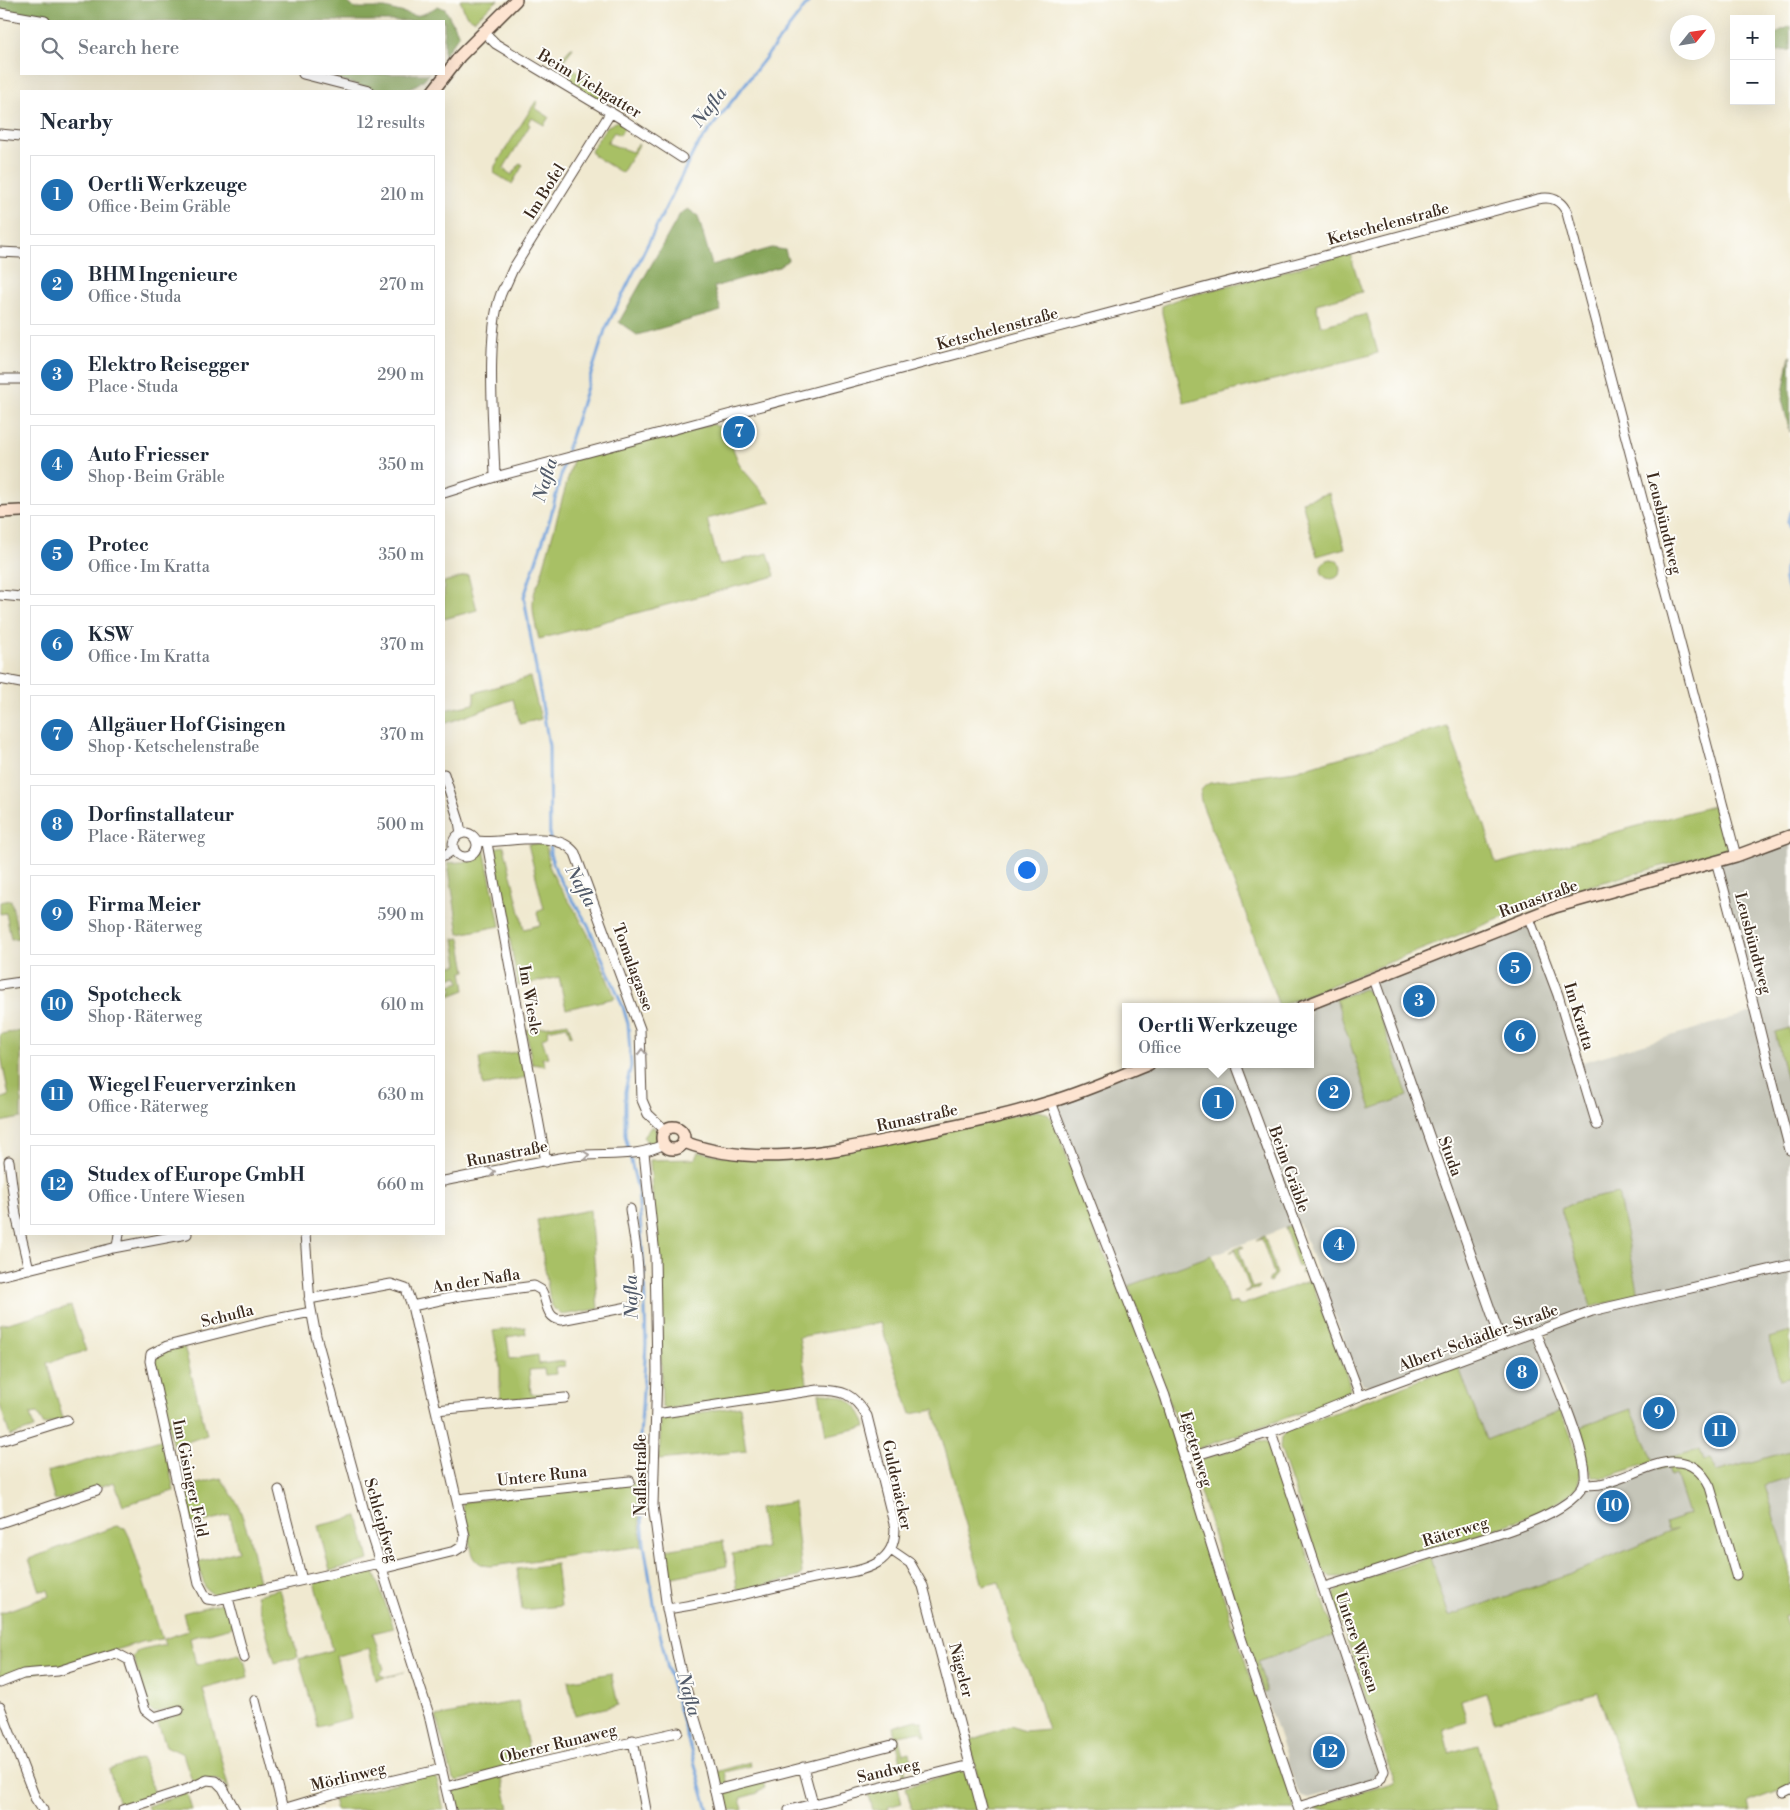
<!DOCTYPE html>
<html lang="en">
<head>
<meta charset="utf-8">
<style>
	body { margin:0; font-family:"Libre Bodoni",serif; background:#f6f6f7; color:#1f2937 }
	.controls { position:absolute; right:15px; top:15px; display:grid; overflow:hidden; border-radius:0px; box-shadow:0 5px 20px #0002 }
	.controls button { width:45px; height:45px; display:grid; place-items:center; padding:0; border:0; border-bottom:1px solid #e0e1e3; background:#fff; color:#1f2937; font:25px sans-serif }
	.compass { position:absolute; left:1670px; top:15px; width:45px; height:45px; border-radius:50%; background:#fff; box-shadow:0 5px 20px #0002; rotate:60deg }
	.you { position:absolute; left:1026px; top:869px; width:18px; height:18px; margin:-12px; border:4px solid #fff; border-radius:50%; background:#1a73e8; box-shadow:0 0 0 8px #1a73e833 }
	.badge { display:grid; place-items:center; width:32px; height:32px; border-radius:50%; background:#1f6fb2; color:#fff; font-size:16px; font-weight:700 }
	.pin { position:absolute; translate:-50% -50%; border:2px solid #fff; box-shadow:0 1px 5px #0006 }
	.popup { position:absolute; left:1122px; top:1003px; width:192px; height:65px; box-sizing:border-box; display:grid; place-content:center; border-radius:0px; background:#fff; filter:drop-shadow(0 1px 4px #0005); font-size:16px; white-space:nowrap; color:#747a83 }
	.popup b { font-size:19px; color:#1f2937 }
	.popup::after { content:''; position:absolute; left:50%; top:100%; margin-left:-10px; border:10px solid transparent; border-top-color:#fff }
	.list { margin:0; padding:0; list-style:none }
	h2 { display:flex; justify-content:space-between; align-items:center; height:65px; margin:0; padding:0 20px; font-size:21px }
	h2 small { font-size:16px; font-weight:400; color:#747a83 }
	.list li { display:grid; grid-template-columns:32px 1fr auto; gap:15px; align-items:center; box-sizing:border-box; height:80px; margin:0 10px 10px; padding:0 10px; border:1px solid #e0e1e3; border-radius:0px }
	.list b { display:block; font-size:19px; white-space:nowrap }
	.list p { margin:0; font-size:16px; white-space:nowrap; color:#747a83 }
	.list em { font-size:16px; font-style:normal; color:#747a83 }
	.icon { flex:none; width:28px; height:28px; fill:none; stroke:currentColor; stroke-width:2; stroke-linecap:round; stroke-linejoin:round }
	.map { position:relative; flex:none; width:1790px; height:1810px; overflow:hidden }
	.search { position:absolute; background:#fff; box-shadow:0 5px 20px #0002; left:20px; top:20px; width:425px; height:55px; display:flex; align-items:center; gap:12px; box-sizing:border-box; padding:0 18px; border-radius:0px; color:#747a83; font-size:19px }
	.panel { position:absolute; background:#fff; box-shadow:0 5px 20px #0002; left:20px; top:90px; width:425px; height:1145px; border-radius:0px }
	.map>svg:first-child { display:block }
	.industrial { fill:#c5c5b8; fill-rule:evenodd }
	.green { fill:#a8c065; stroke:#727542 }
	.forest { fill:#86a65a; stroke:#60683c }
	.lines { fill:none; stroke-linecap:round; stroke-linejoin:round }
	.stream { stroke:#71a1da; stroke-width:3 }
	.street-casing { stroke:#564739; stroke-width:11 }
	.secondary-casing { stroke:#564739; stroke-width:14 }
	.street { stroke:#fff; stroke-width:9 }
	.secondary { stroke:#fde4d1; stroke-width:11 }
	.oneway { stroke:#a79f9a }
	.labels { text-anchor:middle; stroke-width:4; stroke-linejoin:round; paint-order:stroke }
	.street-label { font-size:16px; fill:#3b2a1e; stroke:#fdfcf7 }
	.water-label { font-size:18px; font-style:italic; fill:#515a69; stroke:#fdfcf7 }
</style>
</head>
<body>
<div class="map">
<svg width="1790" height="1810" viewBox="0 0 1790 1810">
	<rect width="100%" height="100%" fill="#fdfcf7"/>
	<filter id="ink" filterUnits="userSpaceOnUse"><feTurbulence type="fractalNoise" baseFrequency=".02" numOctaves="2"/><feDisplacementMap in="SourceGraphic" scale="10" xChannelSelector="R" yChannelSelector="G"/><feConvolveMatrix kernelMatrix="1 2 1 2 8 2 1 2 1" color-interpolation-filters="sRGB"/></filter>
	<filter id="wash" filterUnits="userSpaceOnUse"><feTurbulence type="fractalNoise" baseFrequency=".0096" numOctaves="4" result="noise"/><feDisplacementMap in="SourceGraphic" scale="20" xChannelSelector="R" yChannelSelector="G"/><feGaussianBlur stdDeviation="1.12" result="paint"/><feColorMatrix in="noise" values="0 0 0 0 0 0 0 0 0 0 0 0 0 0 0 0 0 1.4 0 .05"/><feComposite in="paint" operator="in"/></filter>
	<g filter="url(#wash)">
		<rect width="100%" height="100%" fill="#f0e9d0"/>
		<path class="industrial" d="M1790 836V1451L1716 1472 1704 1461 1653 1462 1577 1428 1544 1345 1547 1336 1553 1329 1535 1332 1561 1411 1485 1440 1456 1361 1502 1343 1451 1201 1448 1203 1492 1328V1338L1482 1347 1427 1366 1424 1360 1415 1364 1417 1370 1376 1386 1363 1384 1358 1376 1299 1223 1128 1286 1122 1283 1051 1102 1149 1064H1310V1007L1529 918 1579 1063 1756 1011 1716 861ZM1618 1193 1640 1299 1592 1311 1561 1209Z
			M1653 1465 1682 1468 1699 1519 1571 1574 1449 1616 1429 1554 1549 1512 1584 1484 1592 1485Z
			M1790 1477V1568L1765 1484Z
			M1335 1635 1379 1766 1378 1770 1375 1777 1369 1781 1308 1798 1300 1795 1297 1790 1264 1693 1267 1692 1257 1662Z"/>
		<path class="green" d="M460 0H498L474 20 466 15Z
			M572 47 573 48 563 61 607 93 604 96 606 98 603 103 554 73V67Z
			M536 101 538 102 535 108 549 117 544 125 532 118 528 123 530 125 503 169 512 175 520 163 523 165 512 184 494 173 495 166Z
			M618 121 625 126 620 135 614 132 607 143 632 152 638 144 639 145 622 173 593 155 591 151 606 127Z
			M1350 254 1362 292 1316 304 1321 326 1367 314 1378 353 1184 403 1162 313V306L1181 298Z
			M712 424 725 429 740 466 771 502 707 519 719 565 768 553 775 576 539 639C534 619 528 599 540 580L573 460Z
			M1329 493 1345 548 1317 556 1302 501Z
			M1321 569a10 10 0 1 1 20 0a10 10 0 1 1-20 0Z
			M468 575 477 610 444 619V582Z
			M530 677 541 719 520 724 513 699 444 724V710L474 704V693Z
			M1447 726 1485 826 1496 864 1720 804 1730 846 1729 848 1567 892 1279 1006 1243 906 1203 807C1199 795 1198 789 1210 783L1295 771Z
			M546 843 549 866 556 881 576 912 591 940 615 998 566 1009 559 977 518 986 494 848 504 846 524 929 540 925 537 912 544 909 528 844Z
			M484 849 500 926 459 934 448 863 473 861Z
			M1708 857 1710 858 1555 901Z
			M11 900 19 938 11 939 6 913 0 914V902Z
			M460 938 466 971 462 972 465 990 444 998V995L452 992 451 985 460 982 457 976 449 979V982L444 985V967L458 965 454 939Z
			M1364 989 1373 996 1408 1096 1371 1109 1336 999Z
			M568 1023 572 1035 570 1036 567 1026 547 1030 548 1035 542 1039 548 1057 542 1058 545 1066 532 1064 526 1030Z
			M1790 1028V1093L1775 1032Z
			M21 1031V1118L0 1122V1099L9 1096 0 1051V1034Z
			M522 1051 527 1077 483 1086 479 1058Z
			M1037 1111 1047 1113 1054 1122 1099 1242 1121 1288 1160 1395 1206 1544 1295 1810H986L970 1746 971 1740 1011 1726 1024 1731 1048 1729 1030 1674 1018 1653 999 1582 983 1586 934 1410 911 1414 880 1323 799 1337 808 1388 666 1409 662 1407 658 1234 653 1204 650 1160 695 1159 698 1152 760 1161Z
			M651 1127H654L657 1134 655 1142 650 1145 643 1137Z
			M1618 1193 1639 1295 1591 1307 1561 1209 1575 1202Z
			M590 1210 598 1309 562 1315 551 1306 537 1220Z
			M1291 1226 1307 1271 1300 1274 1302 1266 1298 1267 1285 1228Z
			M1264 1236 1277 1274 1270 1282H1267L1274 1274 1262 1239 1256 1241Z
			M1241 1246 1244 1247 1239 1249 1252 1288 1260 1286 1258 1289 1244 1292 1250 1289 1236 1250 1230 1252Z
			M1212 1255 1229 1304 1237 1302 1239 1306 1311 1280 1348 1379 1350 1389 1343 1398 1194 1450 1187 1447 1182 1439 1148 1337 1128 1286Z
			M71 1306 86 1351 47 1363 63 1419 44 1425 37 1413 30 1414 34 1428 10 1436 0 1405V1325Z
			M525 1327 526 1334 507 1337 510 1359 538 1355 539 1364 565 1361V1366L555 1367 556 1374 545 1375 544 1369 529 1370 531 1394 546 1393V1398L500 1401V1367L493 1331Z
			M1790 1332V1377L1780 1380 1769 1338Z
			M184 1346 207 1435 173 1447 155 1365 158 1353Z
			M1458 1365 1486 1440 1561 1411C1568 1429 1585 1465 1578 1484 1566 1516 1383 1564 1344 1577H1330L1321 1568 1280 1448 1281 1437 1287 1431Z
			M819 1393C844 1392 860 1404 866 1427L826 1435Z
			M740 1406 746 1451 659 1460 661 1419Z
			M1631 1409 1654 1461 1699 1450 1703 1461 1710 1459 1716 1472 1790 1451V1477L1765 1485 1790 1568V1614L1784 1616 1790 1634V1787L1749 1802 1751 1810H1637L1598 1693 1494 1721 1486 1692 1461 1700 1467 1722 1443 1729 1449 1753 1478 1745 1497 1810H1310L1321 1804 1395 1782 1333 1600 1335 1592 1343 1586 1430 1558 1449 1616 1571 1574 1677 1529 1668 1531 1665 1522 1689 1514 1676 1474 1671 1476 1668 1468H1656L1653 1462 1603 1478 1593 1476 1588 1467 1577 1428Z
			M164 1439 174 1491 123 1505 114 1482 55 1501 47 1472Z
			M1259 1441 1267 1443 1273 1450 1335 1635 1258 1662 1267 1692 1264 1693 1194 1474 1195 1466 1201 1460Z
			M221 1478 238 1504 249 1536 260 1587 216 1597 205 1588 198 1562 238 1551 230 1515 189 1526 181 1488Z
			M636 1483 642 1546 492 1566C468 1566 472 1545 468 1528 466 1520 461 1508 463 1502Z
			M794 1502 802 1573 799 1577 740 1591 737 1588 732 1554 766 1548 759 1508Z
			M358 1516 369 1560 330 1571 318 1526Z
			M116 1526 125 1528 130 1538 162 1639 141 1642 53 1669 0 1680V1613L50 1596 48 1590 40 1591 29 1559Z
			M723 1541 727 1566 668 1578 664 1550Z
			M556 1564 561 1606 522 1610 517 1569Z
			M373 1569 394 1628 373 1633 384 1669 379 1674 385 1677 405 1672 376 1680 369 1648 336 1656 351 1718 318 1727 299 1659 333 1650 314 1582Z
			M280 1589 298 1657 275 1663 256 1595Z
			M221 1603 227 1607 232 1627 190 1638 196 1665 239 1654 245 1663 248 1677 203 1689 229 1790C220 1775 209 1779 194 1782L191 1778 183 1754 166 1746 157 1721 183 1713 182 1708 153 1713 149 1709 133 1657 138 1650 165 1644 163 1639 188 1631 183 1613Z
			M611 1673 618 1705 575 1715 568 1681Z
			M518 1701 531 1760 458 1781 453 1779 436 1717Z
			M916 1720 922 1722 926 1736H924L921 1731 898 1735 903 1754 910 1752 912 1763 904 1765 906 1774 904 1775 893 1727Z
			M142 1758 155 1797 120 1808 109 1770Z
			M750 1762 751 1766 725 1772 728 1784H719L716 1772Z
			M960 1771C974 1777 974 1797 977 1810H912L906 1787Z
			M501 1774 509 1808 459 1810 454 1792 457 1787Z
			M428 1775 437 1778 444 1810H336L333 1799Z
			M763 1781 765 1788 758 1791V1793L740 1798 743 1810H725L722 1792Z
			M898 1786 902 1803 888 1807 889 1810H873L868 1792Z
			M187 1793 192 1810H149L147 1806Z"/>
		<path class="forest" d="M0 0H345L354 8H385L416 16 426 13 438 6 445 9 459 35 444 55V21H45L0 13Z
			M1790 26V50L1777 51 1771 44C1773 32 1780 31 1790 26Z
			M321 74H429C401 107 356 83 321 74Z
			M688 209 698 216 712 265 772 248 785 250 788 260 779 267 714 287 721 311 637 335 619 322 680 214Z
			M1790 355V432L1782 399Z"/>
		<g class="lines">
			<path class="stream" d="M1790 512 1788 521 1790 531
				M1790 551C1785 565 1781 580 1790 593
				M708 1810 669 1674 655 1610 644 1544 638 1468 646 1345 644 1271 638 1191 625 1135V1091L631 1066 628 1024 623 1007 588 925 557 874 550 854 549 746 524 597 550 519 568 447 605 330 695 149 810 0"/>
		</g>
	</g>
	<g filter="url(#ink)">
		<g class="lines">
			<defs>
				<path id="street" d="M0 13 45 21
					M483 31 496 44 625 121 682 158
					M303 74 369 91
					M0 134 21 136
					M0 252 21 253
					M505 287 513 269 611 112
					M0 379H21
					M495 477C494 431 484 328 503 289
					M444 493 495 477 1538 199C1552 196 1561 200 1567 213L1736 856
					M0 595 21 597
					M0 679 21 683
					M444 774 459 821 461 834
					M453 845a12 12 0 1 1 24 0a12 12 0 1 1-24 0Z
					M476 841C503 845 556 827 575 853L640 1029 642 1100 648 1114 665 1130
					M487 843 546 1162
					M444 856 454 849
					M1716 861C1743 957 1765 1054 1790 1150
					M1529 918 1558 995 1597 1125
					M1374 979 1502 1343
					M0 985 21 982
					M1236 1064 1360 1396
					M1051 1102 1165 1396 1231 1608 1299 1810
					M644 1153 655 1255 657 1372 653 1505 667 1609 680 1668 710 1769 719 1810
					M9 1161 16 1215 29 1269
					M444 1181C487 1173 530 1162 573 1156 603 1152 637 1159 664 1144
					M305 1234 310 1304 316 1336 367 1522 429 1715 451 1810
					M117 1247 119 1234
					M0 1276 113 1248 187 1234
					M309 1299 391 1284 406 1289 412 1306 465 1536 463 1546 455 1551 381 1569
					M412 1306 459 1296 534 1286 541 1290C548 1301 545 1318 561 1320L633 1306C645 1286 633 1233 630 1209
					M311 1312 266 1321 167 1346 151 1354 150 1361 199 1584 207 1599 215 1600 379 1563
					M436 1410 565 1398
					M656 1414 817 1390C844 1390 852 1393 867 1416L895 1528C895 1544 890 1555 877 1563 859 1574 830 1574 810 1579 762 1590 716 1602 667 1609
					M1271 1432 1384 1771 1379 1780 1374 1784 1298 1807
					M0 1441 67 1420
					M1184 1459 1271 1432 1360 1396 1592 1311 1790 1265
					M1584 1484C1624 1492 1681 1428 1710 1487L1736 1575
					M279 1490 302 1580
					M457 1499 630 1481
					M0 1523 97 1490
					M891 1550 910 1563 923 1586 982 1810
					M1324 1587C1359 1577 1394 1565 1429 1554 1461 1545 1580 1517 1585 1479 1588 1451 1547 1361 1535 1332
					M228 1598 244 1658
					M0 1683 23 1674 58 1671 116 1653 129 1660 145 1710 154 1717 179 1710
					M255 1700 283 1809 333 1794 442 1769
					M0 1707 35 1798 43 1810
					M633 1740 646 1810
					M803 1767 813 1804
					M446 1787 529 1765 678 1732
					M715 1790 892 1745
					M1784 1793 1790 1790
					M123 1810 188 1789 207 1780 216 1781 223 1788 235 1810
					M789 1810 971 1765"/>
				<path id="secondary" d="M433 91 460 56 516 0
					M0 512 21 511
					M1302 1007 1555 907 1736 856 1790 836
					M662 1138a11 11 0 1 1 22 0a11 11 0 1 1-22 0Z
					M684 1142C753 1168 828 1152 898 1138 949 1127 1000 1118 1050 1102 1084 1092 1117 1077 1149 1064"/>
			</defs>
			<use href="#street" class="street-casing"/>
			<use href="#secondary" class="secondary-casing"/>
			<use href="#street" class="street"/>
			<use href="#secondary" class="secondary"/>
		</g>
		<defs><path id="oneway-chevron" d="M-2-3.5L2.5 0L-2 3.5" fill="none" stroke-width="1.6" stroke-linecap="round" stroke-linejoin="round" transform="scale(1.25)"/></defs>
		<g class="oneway">
			<use href="#oneway-chevron" transform="translate(642 1052) rotate(-91)"/>
			<use href="#oneway-chevron" transform="translate(586 1155) rotate(-7)"/>
			<use href="#oneway-chevron" transform="translate(492 1172) rotate(-10)"/>
		</g>
	</g>
	<g class="labels">
		<g class="street-label">
			<text transform="translate(590 83) rotate(31)" y="6">Beim Viehgatter</text>
			<text transform="translate(544 191) rotate(-58)" y="6">Im Bofel</text>
			<text transform="translate(1388 223) rotate(-15)" y="6">Ketschelenstraße</text>
			<text transform="translate(997 328) rotate(-15)" y="6">Ketschelenstraße</text>
			<text transform="translate(1665 523) rotate(76)" y="6">Leusbündtweg</text>
			<text transform="translate(1538 898) rotate(-20)" y="6">Runastraße</text>
			<text transform="translate(1754 943) rotate(75)" y="6">Leusbündtweg</text>
			<text transform="translate(634 967) rotate(70)" y="6">Tomalagasse</text>
			<text transform="translate(531 1000) rotate(80)" y="6">Im Wiesle</text>
			<text transform="translate(1580 1016) rotate(73)" y="6">Im Kratta</text>
			<text transform="translate(917 1117) rotate(-12)" y="6">Runastraße</text>
			<text transform="translate(507 1153) rotate(-11)" y="6">Runastraße</text>
			<text transform="translate(1451 1156) rotate(70)" y="6">Studa</text>
			<text transform="translate(1290 1169) rotate(70)" y="6">Beim Gräble</text>
			<text transform="translate(476 1280) rotate(-9)" y="6">An der Nafla</text>
			<text transform="translate(227 1315) rotate(-14)" y="6">Schufla</text>
			<text transform="translate(1478 1337) rotate(-20)" y="6">Albert-Schädler-Straße</text>
			<text transform="translate(1197 1449) rotate(73)" y="6">Egetenweg</text>
			<text transform="translate(542 1475) rotate(-6)" y="6">Untere Runa</text>
			<text transform="translate(640 1475) rotate(-90)" y="6">Naflastraße</text>
			<text transform="translate(191 1478) rotate(78)" y="6">Im Gisinger Feld</text>
			<text transform="translate(898 1485) rotate(78)" y="6">Guldenäcker</text>
			<text transform="translate(382 1520) rotate(74)" y="6">Schleipfweg</text>
			<text transform="translate(1455 1531) rotate(-17)" y="6">Räterweg</text>
			<text transform="translate(1358 1642) rotate(71)" y="6">Untere Wiesen</text>
			<text transform="translate(962 1670) rotate(75)" y="6">Nägeler</text>
			<text transform="translate(558 1743) rotate(-14)" y="6">Oberer Runaweg</text>
			<text transform="translate(888 1770) rotate(-13)" y="6">Sandweg</text>
			<text transform="translate(348 1776) rotate(-14)" y="6">Mörlinweg</text>
		</g>
		<g class="water-label">
			<text transform="translate(709 107) rotate(-52)" y="6">Nafla</text>
			<text transform="translate(545 480) rotate(-73)" y="6">Nafla</text>
			<text transform="translate(581 886) rotate(61)" y="6">Nafla</text>
			<text transform="translate(631 1297) rotate(-91)" y="6">Nafla</text>
			<text transform="translate(689 1694) rotate(74)" y="6">Nafla</text>
		</g>
	</g>
</svg>
<div class="controls">
<button>+</button>
<button>−</button>
</div>
<svg class="compass" viewBox="-18 -18 36 36"><path d="M0-13l5 13h-10z" fill="#e53935"/><path d="M0 13l5-13h-10z" fill="#747a83"/></svg>
<div class="you"></div>
<div class="pin badge" style="left:1218px;top:1103px">1</div>
<div class="popup"><b>Oertli Werkzeuge</b>Office</div>
<div class="pin badge" style="left:1334px;top:1093px">2</div>
<div class="pin badge" style="left:1419px;top:1001px">3</div>
<div class="pin badge" style="left:1339px;top:1245px">4</div>
<div class="pin badge" style="left:1515px;top:968px">5</div>
<div class="pin badge" style="left:1520px;top:1036px">6</div>
<div class="pin badge" style="left:739px;top:432px">7</div>
<div class="pin badge" style="left:1522px;top:1373px">8</div>
<div class="pin badge" style="left:1659px;top:1413px">9</div>
<div class="pin badge" style="left:1613px;top:1506px">10</div>
<div class="pin badge" style="left:1720px;top:1431px">11</div>
<div class="pin badge" style="left:1329px;top:1752px">12</div>
<div class="search"><svg class="icon" aria-label="search" viewBox="0 0 24 24"><circle cx="10" cy="10" r="6"/><path d="M15 15l6 6"/></svg>Search here</div>
<section class="panel">
<h2>Nearby<small>12 results</small></h2>
<ul class="list">
<li><span class="badge">1</span><div><b>Oertli Werkzeuge</b><p>Office · Beim Gräble</p></div><em>210 m</em></li>
<li><span class="badge">2</span><div><b>BHM Ingenieure</b><p>Office · Studa</p></div><em>270 m</em></li>
<li><span class="badge">3</span><div><b>Elektro Reisegger</b><p>Place · Studa</p></div><em>290 m</em></li>
<li><span class="badge">4</span><div><b>Auto Friesser</b><p>Shop · Beim Gräble</p></div><em>350 m</em></li>
<li><span class="badge">5</span><div><b>Protec</b><p>Office · Im Kratta</p></div><em>350 m</em></li>
<li><span class="badge">6</span><div><b>KSW</b><p>Office · Im Kratta</p></div><em>370 m</em></li>
<li><span class="badge">7</span><div><b>Allgäuer Hof Gisingen</b><p>Shop · Ketschelenstraße</p></div><em>370 m</em></li>
<li><span class="badge">8</span><div><b>Dorfinstallateur</b><p>Place · Räterweg</p></div><em>500 m</em></li>
<li><span class="badge">9</span><div><b>Firma Meier</b><p>Shop · Räterweg</p></div><em>590 m</em></li>
<li><span class="badge">10</span><div><b>Spotcheck</b><p>Shop · Räterweg</p></div><em>610 m</em></li>
<li><span class="badge">11</span><div><b>Wiegel Feuerverzinken</b><p>Office · Räterweg</p></div><em>630 m</em></li>
<li><span class="badge">12</span><div><b>Studex of Europe GmbH</b><p>Office · Untere Wiesen</p></div><em>660 m</em></li>
</ul>
</section>
</div>
</body>
</html>
